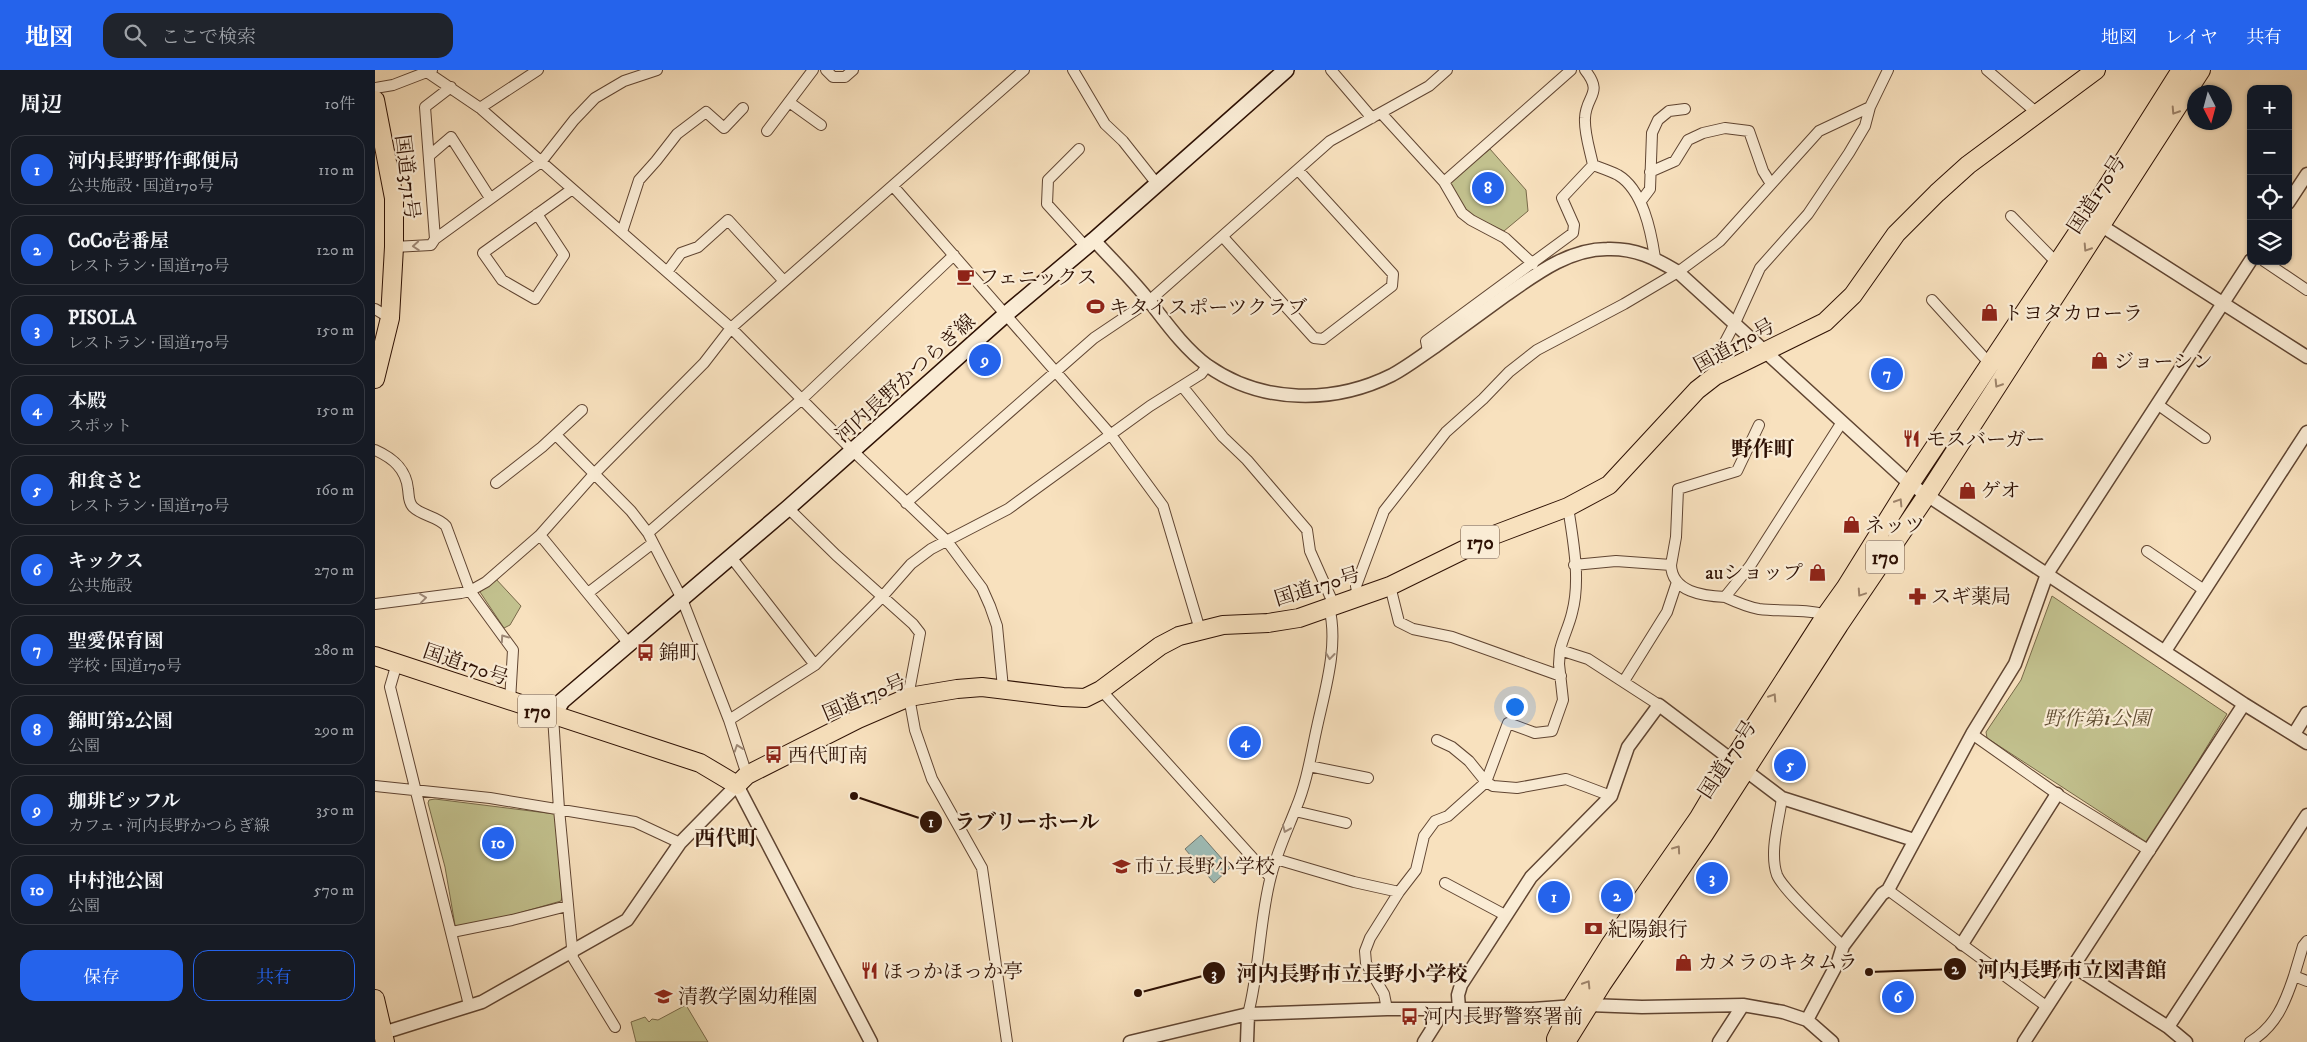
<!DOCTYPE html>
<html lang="ja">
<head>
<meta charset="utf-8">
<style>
	body { margin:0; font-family:"IM FELL DW Pica","Noto Serif JP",serif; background:#20242c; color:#f1f3f6 }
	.controls { position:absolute; right:15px; top:15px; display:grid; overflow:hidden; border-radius:10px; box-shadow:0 1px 4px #0004 }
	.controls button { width:45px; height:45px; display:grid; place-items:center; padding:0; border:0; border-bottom:1px solid #363941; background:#171b24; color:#f1f3f6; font:25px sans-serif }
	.compass { position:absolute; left:1812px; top:15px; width:45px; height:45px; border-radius:50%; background:#171b24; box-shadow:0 1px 4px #0004; rotate:174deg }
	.you { position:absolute; left:1139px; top:636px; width:18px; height:18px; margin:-12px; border:4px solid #fff; border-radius:50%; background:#1a73e8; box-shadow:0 0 0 8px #1a73e833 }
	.badge { display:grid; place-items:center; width:32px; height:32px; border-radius:50%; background:#2563eb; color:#fff; font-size:16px; font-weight:700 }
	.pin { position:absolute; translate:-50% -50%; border:2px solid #fff; box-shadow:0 1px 5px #0006 }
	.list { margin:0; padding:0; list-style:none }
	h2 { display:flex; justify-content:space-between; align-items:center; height:65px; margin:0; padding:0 20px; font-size:21px }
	h2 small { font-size:16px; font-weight:400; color:#9ea1a6 }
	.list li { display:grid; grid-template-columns:32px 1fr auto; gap:15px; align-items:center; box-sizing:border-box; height:70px; margin:0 10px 10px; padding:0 10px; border:1px solid #363941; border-radius:15px }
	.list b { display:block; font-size:19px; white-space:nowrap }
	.list p { margin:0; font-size:16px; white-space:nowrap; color:#9ea1a6 }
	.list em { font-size:16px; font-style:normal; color:#9ea1a6 }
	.actions { display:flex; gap:10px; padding:15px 20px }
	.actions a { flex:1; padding:11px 0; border:1px solid #2563eb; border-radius:15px; text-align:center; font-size:18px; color:#2563eb }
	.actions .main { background:#2563eb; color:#fff }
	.icon { flex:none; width:28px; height:28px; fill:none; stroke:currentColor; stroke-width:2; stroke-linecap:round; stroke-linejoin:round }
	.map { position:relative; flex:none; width:1932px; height:972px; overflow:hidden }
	header { display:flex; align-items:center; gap:30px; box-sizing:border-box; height:70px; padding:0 25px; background:#2563eb; color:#fff }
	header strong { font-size:24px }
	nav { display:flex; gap:28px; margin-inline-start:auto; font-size:18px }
	.search { width:350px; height:45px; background:#20242c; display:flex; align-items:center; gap:12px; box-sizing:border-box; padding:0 18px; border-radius:15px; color:#9ea1a6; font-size:19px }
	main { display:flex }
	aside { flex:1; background:#171b24 }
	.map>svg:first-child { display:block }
	.green { fill:#c2c18e; stroke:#786949 }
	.water { fill:#9ebcb6; stroke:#71786f }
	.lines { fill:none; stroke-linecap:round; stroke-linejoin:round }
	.minor-casing { stroke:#604532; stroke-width:12 }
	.tertiary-casing { stroke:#604532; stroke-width:15 }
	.secondary-casing { stroke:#2e1104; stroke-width:18 }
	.trunk-casing { stroke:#2e1104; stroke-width:20 }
	.minor { stroke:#faecd5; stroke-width:10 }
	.tertiary { stroke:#faecd5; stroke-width:12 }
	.secondary { stroke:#faecd5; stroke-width:15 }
	.trunk { stroke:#f8e1be; stroke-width:18 }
	.oneway { stroke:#9d836a }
	.oneway2 { stroke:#9e8977 }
	.labels { text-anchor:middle; stroke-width:4.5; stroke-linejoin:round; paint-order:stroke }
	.shield { fill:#faecd5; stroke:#6b5343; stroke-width:1 }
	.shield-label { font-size:19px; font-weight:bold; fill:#2e1104 }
	.street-label { font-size:20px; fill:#2e1104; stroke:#faecd5 }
	.poi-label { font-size:20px; fill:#2e1104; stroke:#faecd5; text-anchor:start }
	.park-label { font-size:20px; font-style:italic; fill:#624f34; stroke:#faecd5 }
	.neighbourhood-label { font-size:21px; font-weight:bold; fill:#2e1104; stroke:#faecd5 }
	.leader { fill:none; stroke:#2e1104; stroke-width:2 }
	.callout-dot { fill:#2e1104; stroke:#faecd5; stroke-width:2 }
	.mark-label { font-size:15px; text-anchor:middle; font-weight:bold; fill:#fff }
	.callout-label { font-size:21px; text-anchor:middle; font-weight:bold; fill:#2e1104; stroke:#faecd5; stroke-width:4.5; stroke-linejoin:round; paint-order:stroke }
</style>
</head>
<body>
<header>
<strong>地図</strong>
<div class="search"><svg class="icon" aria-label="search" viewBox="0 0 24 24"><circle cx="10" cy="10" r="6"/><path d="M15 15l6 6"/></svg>ここで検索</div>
<nav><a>地図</a><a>レイヤ</a><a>共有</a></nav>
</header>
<main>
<aside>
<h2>周辺<small>10件</small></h2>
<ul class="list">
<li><span class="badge">1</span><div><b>河内長野野作郵便局</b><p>公共施設 · 国道170号</p></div><em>110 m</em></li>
<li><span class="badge">2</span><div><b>CoCo壱番屋</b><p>レストラン · 国道170号</p></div><em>120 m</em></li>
<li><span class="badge">3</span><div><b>PISOLA</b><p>レストラン · 国道170号</p></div><em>150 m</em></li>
<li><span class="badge">4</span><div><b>本殿</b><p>スポット</p></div><em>150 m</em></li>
<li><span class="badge">5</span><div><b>和食さと</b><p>レストラン · 国道170号</p></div><em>160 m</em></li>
<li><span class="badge">6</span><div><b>キックス</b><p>公共施設</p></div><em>270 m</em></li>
<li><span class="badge">7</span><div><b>聖愛保育園</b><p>学校 · 国道170号</p></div><em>280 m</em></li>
<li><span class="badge">8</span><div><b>錦町第2公園</b><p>公園</p></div><em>290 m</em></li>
<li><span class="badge">9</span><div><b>珈琲ピッフル</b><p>カフェ · 河内長野かつらぎ線</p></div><em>350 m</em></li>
<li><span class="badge">10</span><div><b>中村池公園</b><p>公園</p></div><em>570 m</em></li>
</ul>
<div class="actions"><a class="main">保存</a><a>共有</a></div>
</aside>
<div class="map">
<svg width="1932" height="972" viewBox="0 0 1932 972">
	<rect width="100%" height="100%" fill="#f8e1be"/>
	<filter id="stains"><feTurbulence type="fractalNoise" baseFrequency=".004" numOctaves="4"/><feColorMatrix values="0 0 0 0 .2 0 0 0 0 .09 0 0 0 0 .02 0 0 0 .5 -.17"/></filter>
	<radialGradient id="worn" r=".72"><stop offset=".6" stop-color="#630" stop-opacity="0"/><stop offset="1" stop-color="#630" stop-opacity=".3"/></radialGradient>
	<path class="green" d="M1115 79 1151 120 1153 141 1129 161 1094 144 1076 116V111Z
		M120 508 146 536 135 555 129 558 105 522Z
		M1677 526 1852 644 1773 773 1612 668 1611 662 1646 610Z
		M60 729 180 744 187 827 186 831 81 861 70 797 53 733 54 730Z
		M311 935 333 972H261L256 952 270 947 274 952 277 949 283 950Z"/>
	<path class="water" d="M826 765 855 798 839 813 810 779Z"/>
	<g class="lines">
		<defs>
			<path id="minor" d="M451 0 458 7H470L478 0
				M698 0 730 54 748 71 782 114
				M956 0 997 48
				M1612 0 1662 43
				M52 2 105 38 356 258 478 381 572 471 607 518 615 536 622 556 628 618
				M76 17 50 37 60 169 166 92 199 50 220 28 249 11 282 0
				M0 18 18 15 57 0
				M414 32 446 55
				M105 38 163 0
				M1006 43 1069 112 1087 143 1096 150 1130 168 1158 194
				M392 61 438 0
				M704 79 673 110 672 134 711 177
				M55 85 76 67 115 128
				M1218 95C1226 98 1235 101 1243 105 1268 120 1276 161 1280 188
				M1275 102 1300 91 1313 70 1328 63 1350 58 1374 61 1388 101 1396 114
				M1069 112 1196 0
				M518 116 736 365 788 436 825 560
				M1266 131 1275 119 1277 63 1283 50 1294 41 1310 39
				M162 144 189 185 160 229 127 210 108 183 196 120
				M1636 146 1682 193
				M247 162 264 110 281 91 302 64 331 42 349 58 368 38
				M848 167 939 268 948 269 1017 216 1018 204 923 100
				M19 177 56 175 60 169
				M1889 191 1932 220
				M292 202 306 183 323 177 353 150 408 210
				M1557 230 1615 294
				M0 239 15 248
				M1053 281 1051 271 1198 163 1199 155 1187 128 1218 95C1215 80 1209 63 1210 48 1211 25 1229 24 1210 0
				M1340 306 1341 289 1360 253 1385 198 1433 144 1474 83 1490 56 1495 37 1513 0
				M807 316 848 367 872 390 932 460 935 481 959 535
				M1782 334 1830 368
				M181 365 256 441 273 463 307 529 354 650 372 705
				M0 380C18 388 31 399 33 419 34 425 33 432 38 437 47 446 62 446 71 456L95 521 138 580 135 631
				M121 413 167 377 207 340
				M531 433 719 268 774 231 955 71 1054 16 1072 0
				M1193 437C1198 470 1206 510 1197 543 1194 556 1188 567 1185 580L1213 589 1284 635
				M413 438 461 485 538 554 545 563 535 616 534 627 540 660 557 709 607 798 632 972
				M273 463 427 329 579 185
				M165 465 255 575
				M1772 481 1829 520
				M356 487 440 595
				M1199 495 1241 491 1296 495C1297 522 1328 526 1350 527L1375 496 1467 352
				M1296 495 1301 467 1303 419 1362 401 1384 355
				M1015 516 1024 552 1038 559 1077 567 1186 606
				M213 523 278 473
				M983 527 981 516 1009 441 1071 362 1108 329 1134 302 1162 280 1249 234 1303 202 1345 171 1444 61 1495 37
				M1350 527C1361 532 1372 537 1384 539 1406 542 1430 538 1451 545
				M0 534 86 523 95 521 111 512 165 465 219 404 329 293 356 258 649 0
				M22 593 15 617 94 935
				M1249 611 1292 542 1302 512
				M726 620 895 807
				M178 646 184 739 198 888 240 957
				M354 650 440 595 507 527 536 494 556 479 633 439 775 336 826 304 833 295
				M1597 664 1682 724 1775 781
				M1062 670 1077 677 1094 691 1111 712 1118 716 1142 718 1191 709 1236 726
				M934 696 993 708
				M0 716 115 728 260 752 305 773
				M1407 728C1404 751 1394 782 1402 805 1408 820 1454 862 1468 876
				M920 741 971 753
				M901 789 979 812 1024 822
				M1070 813 1130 845
				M1513 820 1671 936
				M77 862 137 850 192 836
				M1932 871 1928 876 1919 906 1932 911
				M1012 939 1009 924 991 893 990 881 995 868 1024 822 1041 800 1049 766 1060 751 1073 746 1111 712 1133 653 1160 663 1177 661 1188 630 1184 594 1185 580
				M873 944C885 899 884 851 896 806 902 782 912 761 921 738 932 712 936 684 942 657 950 620 964 575 954 537
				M1875 972C1901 956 1910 933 1919 906"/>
			<path id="tertiary" d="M1913 133 1932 104
				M1719 151 1932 287
				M719 170C738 191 758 210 775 232 792 254 810 279 833 296 887 334 959 334 1017 305 1032 297 1046 286 1061 276 1084 259 1108 242 1131 225 1161 204 1194 179 1232 179 1260 178 1280 188 1303 202L1535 414 1869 634 1932 673
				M1790 581 1932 362
				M1919 664 1932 643
				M1587 874 1682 724
				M1698 896 1793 957 1811 972
				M1084 939 1083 925 1086 915 1156 807 1236 726 1253 677 1284 635 1407 728 1539 770
				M1432 950 1463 892 1468 876 1507 824 1513 820 1597 664 1640 594 1672 504 1876 190
				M1793 957 1932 745
				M8 963 107 932 252 850 305 773 362 715 496 972
				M755 972 873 944 1012 939H1158L1214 935 1267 937 1368 935 1408 942 1432 950 1457 972
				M872 972 873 944
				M1049 972 1061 953 1065 939
				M1344 972 1368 935
				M1649 972 1869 634"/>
			<path id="secondary" d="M178 646 187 631 413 438 630 245 719 170 911 0"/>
			<path id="trunk" d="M0 30 19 128V177L15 248 0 309
				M0 586 325 693 362 715 372 705 483 649 534 627 582 619 607 617 688 627 710 628 726 620 785 576 804 566 848 555 893 553 924 548 1015 516 1119 465 1193 437 1234 415 1322 320 1340 306 1450 252 1478 225 1521 164 1562 123 1593 95 1721 0
				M0 929 10 972
				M1181 969 1197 936 1235 875 1323 749 1358 690 1451 545 1471 517 1535 414 1713 147 1806 0
				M1191 972 1227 914 1330 763 1464 555 1552 425 1826 0"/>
		</defs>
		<use href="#minor" class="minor-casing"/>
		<use href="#tertiary" class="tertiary-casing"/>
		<use href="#secondary" class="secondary-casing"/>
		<use href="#trunk" class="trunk-casing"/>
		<use href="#minor" class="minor"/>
		<use href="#tertiary" class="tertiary"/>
		<use href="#secondary" class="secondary"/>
		<use href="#trunk" class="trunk"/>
	</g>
	<defs><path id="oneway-chevron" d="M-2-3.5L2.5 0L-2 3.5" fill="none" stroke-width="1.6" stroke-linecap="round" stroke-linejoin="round" transform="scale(1.25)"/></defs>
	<g class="oneway">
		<use href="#oneway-chevron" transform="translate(1800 41) rotate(123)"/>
		<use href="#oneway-chevron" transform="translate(1712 178) rotate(123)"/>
		<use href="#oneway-chevron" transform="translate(1623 314) rotate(122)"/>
		<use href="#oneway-chevron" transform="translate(1524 432) rotate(-58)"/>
		<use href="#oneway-chevron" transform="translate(1486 523) rotate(124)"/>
		<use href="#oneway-chevron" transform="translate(1398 627) rotate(-57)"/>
		<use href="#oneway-chevron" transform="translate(1302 779) rotate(-55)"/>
		<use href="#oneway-chevron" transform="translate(1212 914) rotate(-58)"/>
	</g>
	<g class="oneway2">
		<use href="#oneway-chevron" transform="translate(41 176) rotate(176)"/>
		<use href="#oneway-chevron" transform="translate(48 528) rotate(-7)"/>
		<use href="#oneway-chevron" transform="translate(129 568) rotate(-125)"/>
		<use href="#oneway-chevron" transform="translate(955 586) rotate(96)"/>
		<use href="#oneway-chevron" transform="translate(363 678) rotate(-109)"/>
		<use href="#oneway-chevron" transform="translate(911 759) rotate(113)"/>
	</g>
	<defs>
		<symbol id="cafe-bare" viewBox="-9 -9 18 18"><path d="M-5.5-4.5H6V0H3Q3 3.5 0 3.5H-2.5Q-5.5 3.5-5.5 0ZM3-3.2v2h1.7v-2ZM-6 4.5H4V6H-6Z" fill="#8f2418" stroke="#faecd5" stroke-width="2.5" paint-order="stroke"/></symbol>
		<symbol id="stadium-bare" viewBox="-9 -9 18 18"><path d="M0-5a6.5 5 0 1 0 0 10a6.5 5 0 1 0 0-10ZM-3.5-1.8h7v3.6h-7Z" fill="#8f2418" stroke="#faecd5" stroke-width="2.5" paint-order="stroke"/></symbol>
		<symbol id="shop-bare" viewBox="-9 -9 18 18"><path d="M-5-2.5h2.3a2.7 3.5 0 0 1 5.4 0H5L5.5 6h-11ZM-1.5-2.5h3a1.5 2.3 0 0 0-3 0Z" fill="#8f2418" stroke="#faecd5" stroke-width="2.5" paint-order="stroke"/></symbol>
		<symbol id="restaurant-bare" viewBox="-9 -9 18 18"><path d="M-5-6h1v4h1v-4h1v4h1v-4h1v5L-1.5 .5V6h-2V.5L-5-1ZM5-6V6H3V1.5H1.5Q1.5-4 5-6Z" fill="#8f2418" stroke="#faecd5" stroke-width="2.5" paint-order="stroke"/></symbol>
		<symbol id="pharmacy-bare" viewBox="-9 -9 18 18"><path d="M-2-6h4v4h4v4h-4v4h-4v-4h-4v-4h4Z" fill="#8f2418" stroke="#faecd5" stroke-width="2.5" paint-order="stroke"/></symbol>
		<symbol id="bus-bare" viewBox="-9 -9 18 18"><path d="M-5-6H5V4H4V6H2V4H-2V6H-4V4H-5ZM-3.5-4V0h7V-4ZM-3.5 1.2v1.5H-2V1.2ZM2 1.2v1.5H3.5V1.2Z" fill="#8f2418" stroke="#faecd5" stroke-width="2.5" paint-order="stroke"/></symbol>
		<symbol id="school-bare" viewBox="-9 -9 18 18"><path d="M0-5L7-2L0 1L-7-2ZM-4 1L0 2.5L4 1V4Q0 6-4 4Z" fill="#8f2418" stroke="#faecd5" stroke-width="2.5" paint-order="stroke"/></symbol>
		<symbol id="bank-bare" viewBox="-9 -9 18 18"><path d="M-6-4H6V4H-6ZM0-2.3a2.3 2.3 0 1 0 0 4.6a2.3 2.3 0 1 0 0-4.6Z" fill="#8f2418" stroke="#faecd5" stroke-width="2.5" paint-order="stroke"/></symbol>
	</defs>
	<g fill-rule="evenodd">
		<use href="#cafe-bare" x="578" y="194" width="25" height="25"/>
		<use href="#stadium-bare" x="708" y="224" width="25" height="25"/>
		<use href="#shop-bare" x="1602" y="230" width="25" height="25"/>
		<use href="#shop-bare" x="1712" y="278" width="25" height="25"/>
		<use href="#restaurant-bare" x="1524" y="356" width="25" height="25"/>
		<use href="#shop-bare" x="1580" y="408" width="25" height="25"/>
		<use href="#shop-bare" x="1464" y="442" width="25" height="25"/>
		<use href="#shop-bare" x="1430" y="490" width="25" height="25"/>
		<use href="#pharmacy-bare" x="1530" y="514" width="25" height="25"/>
		<use href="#bus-bare" x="258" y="570" width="25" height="25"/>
		<use href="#bus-bare" x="386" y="672" width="25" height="25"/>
		<use href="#school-bare" x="734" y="784" width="25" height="25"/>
		<use href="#bank-bare" x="1206" y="846" width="25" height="25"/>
		<use href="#shop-bare" x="1296" y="880" width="25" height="25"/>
		<use href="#restaurant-bare" x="482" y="888" width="25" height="25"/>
		<use href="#school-bare" x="276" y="914" width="25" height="25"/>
		<use href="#bus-bare" x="1022" y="934" width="25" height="25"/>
	</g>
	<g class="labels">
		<g class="shield">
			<rect x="1086" y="455.5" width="38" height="33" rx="4"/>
			<rect x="1491" y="470.5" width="38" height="33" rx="4"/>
			<rect x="143" y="624.5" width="38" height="33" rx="4"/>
		</g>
		<g class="shield-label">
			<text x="1105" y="479">170</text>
			<text x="1510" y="494">170</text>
			<text x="162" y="648">170</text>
		</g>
		<g class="street-label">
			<text transform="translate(33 107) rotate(83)" y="7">国道371号</text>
			<text transform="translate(1721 124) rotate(-57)" y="7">国道170号</text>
			<text transform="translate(1359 275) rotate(-29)" y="7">国道170号</text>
			<text transform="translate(530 308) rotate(-42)" y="7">河内長野かつらぎ線</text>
			<text transform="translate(942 516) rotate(-17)" y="7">国道170号</text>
			<text transform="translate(91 594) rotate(19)" y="7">国道170号</text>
			<text transform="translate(489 627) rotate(-23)" y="7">国道170号</text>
			<text transform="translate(1352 689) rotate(-57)" y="7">国道170号</text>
		</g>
		<g class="poi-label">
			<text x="604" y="214">フェニックス</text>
			<text x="734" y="244">キタイスポーツクラブ</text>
			<text x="1628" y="250">トヨタカローラ</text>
			<text x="1739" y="298">ジョーシン</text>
			<text x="1551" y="376">モスバーガー</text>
			<text x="1606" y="427">ゲオ</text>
			<text x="1490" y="462">ネッツ</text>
			<text x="1428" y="509" text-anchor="end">auショップ</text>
			<text x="1556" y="533">スギ薬局</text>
			<text x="284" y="589">錦町</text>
			<text x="413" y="692">西代町南</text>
			<text x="760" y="803">市立長野小学校</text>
			<text x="1233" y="866">紀陽銀行</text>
			<text x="1323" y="899">カメラのキタムラ</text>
			<text x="508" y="908">ほっかほっか亭</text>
			<text x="303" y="933">清教学園幼稚園</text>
			<text x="1048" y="953">河内長野警察署前</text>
		</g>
		<g class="park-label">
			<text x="1722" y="655">野作第1公園</text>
		</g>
		<g class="neighbourhood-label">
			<text x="1388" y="386">野作町</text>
			<text x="351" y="775">西代町</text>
		</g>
	</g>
	<path class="leader" d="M479 726L556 752M1494 902L1580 899M763 923L839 903"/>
	<g class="callout-dot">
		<circle cx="479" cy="726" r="5"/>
		<circle cx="1494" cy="902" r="5"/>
		<circle cx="763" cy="923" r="5"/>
		<circle cx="556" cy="752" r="12"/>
		<circle cx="1580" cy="899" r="12"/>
		<circle cx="839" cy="903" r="12"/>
	</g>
	<g class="mark-label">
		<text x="556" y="757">1</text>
		<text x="1580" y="904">2</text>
		<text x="839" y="909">3</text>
	</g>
	<g class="callout-label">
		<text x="652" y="759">ラブリーホール</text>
		<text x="1697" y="907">河内長野市立図書館</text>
		<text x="977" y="911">河内長野市立長野小学校</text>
	</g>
	<rect width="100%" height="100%" filter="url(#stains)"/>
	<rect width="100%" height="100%" fill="url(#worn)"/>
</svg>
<div class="controls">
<button>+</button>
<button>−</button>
<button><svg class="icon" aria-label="locate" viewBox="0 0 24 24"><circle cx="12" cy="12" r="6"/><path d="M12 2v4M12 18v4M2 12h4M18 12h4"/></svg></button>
<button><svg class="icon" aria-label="layers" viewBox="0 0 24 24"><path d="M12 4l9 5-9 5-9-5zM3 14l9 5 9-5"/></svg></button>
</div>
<svg class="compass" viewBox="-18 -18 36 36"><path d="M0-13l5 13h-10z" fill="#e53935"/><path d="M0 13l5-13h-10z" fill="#9ea1a6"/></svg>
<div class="you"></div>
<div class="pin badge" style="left:1179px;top:827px">1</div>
<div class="pin badge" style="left:1242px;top:826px">2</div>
<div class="pin badge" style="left:1337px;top:808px">3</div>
<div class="pin badge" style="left:870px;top:672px">4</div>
<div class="pin badge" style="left:1415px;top:695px">5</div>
<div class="pin badge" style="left:1523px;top:927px">6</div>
<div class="pin badge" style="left:1512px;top:304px">7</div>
<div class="pin badge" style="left:1113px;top:118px">8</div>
<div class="pin badge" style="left:610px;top:290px">9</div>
<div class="pin badge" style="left:123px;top:773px">10</div>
</div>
</main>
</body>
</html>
